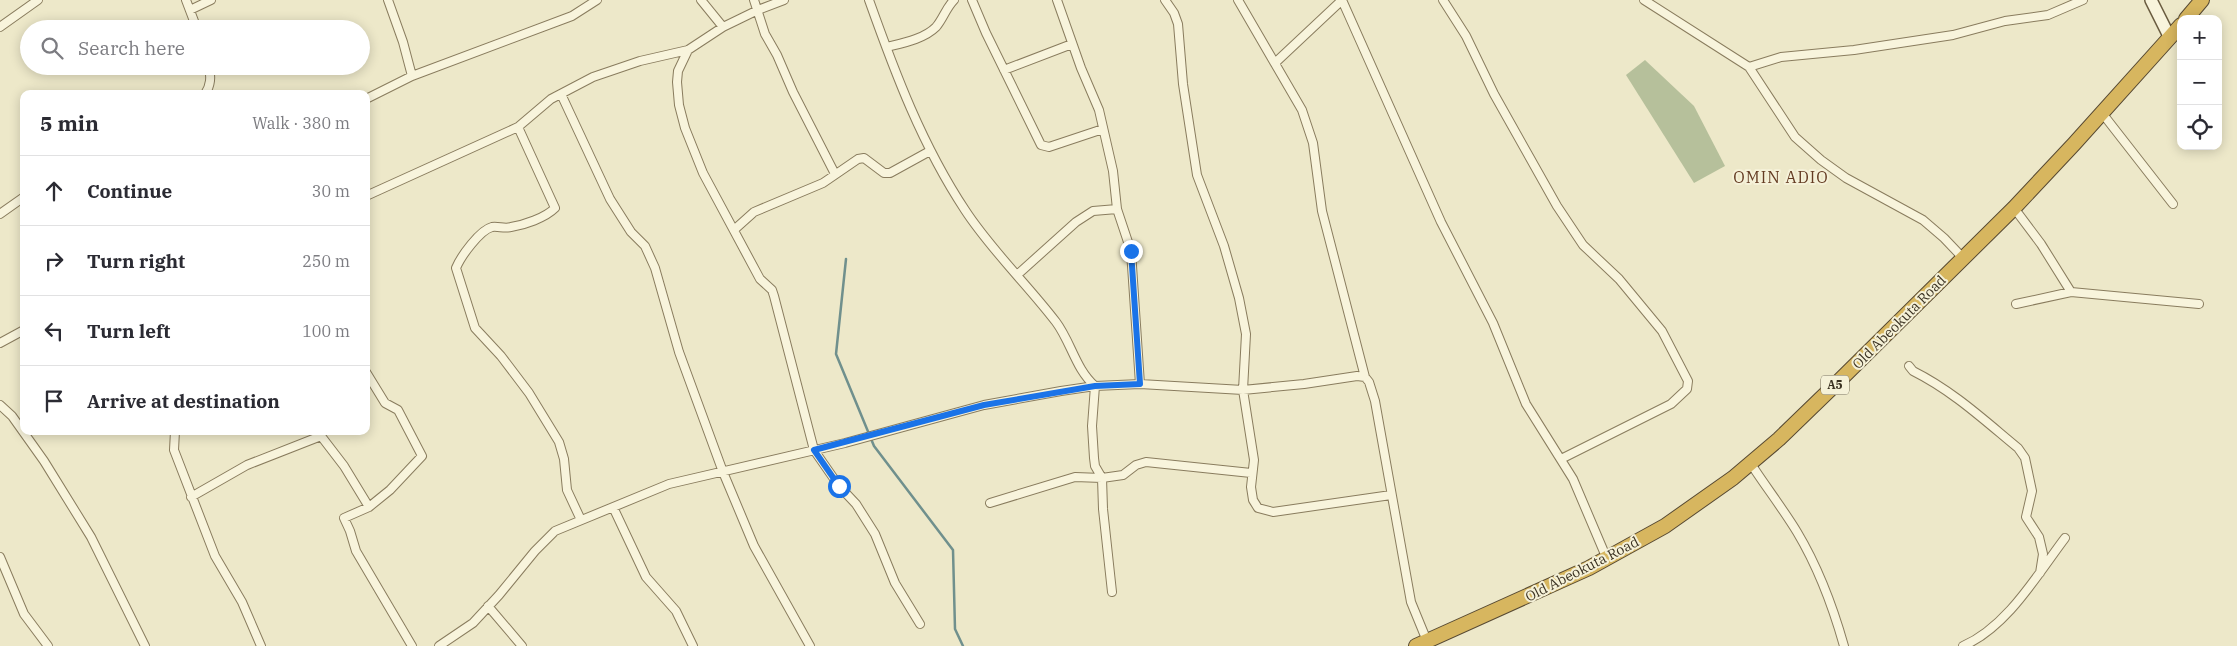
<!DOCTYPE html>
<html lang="en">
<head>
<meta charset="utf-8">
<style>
	body { margin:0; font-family:"IBM Plex Serif",serif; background:#f7f7f7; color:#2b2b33 }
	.controls { position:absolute; right:15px; top:15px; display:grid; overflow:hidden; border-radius:10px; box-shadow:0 2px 12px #0003 }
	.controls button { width:45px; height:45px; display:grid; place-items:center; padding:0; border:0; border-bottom:1px solid #e1e1e2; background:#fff; color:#2b2b33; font:25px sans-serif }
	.stop { position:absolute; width:15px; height:15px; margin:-11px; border:4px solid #1a73e8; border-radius:50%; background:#fff }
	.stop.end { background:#1a73e8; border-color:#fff; box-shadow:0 1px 5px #0008 }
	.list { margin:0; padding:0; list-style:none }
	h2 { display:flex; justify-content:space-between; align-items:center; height:65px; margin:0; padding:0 20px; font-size:21px }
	h2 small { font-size:16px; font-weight:400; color:#7c7c81 }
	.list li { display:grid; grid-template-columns:32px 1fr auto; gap:15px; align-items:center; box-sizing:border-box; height:70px; padding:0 20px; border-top:1px solid #e1e1e2 }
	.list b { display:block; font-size:19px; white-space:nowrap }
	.list em { font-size:16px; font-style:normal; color:#7c7c81 }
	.icon { flex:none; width:28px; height:28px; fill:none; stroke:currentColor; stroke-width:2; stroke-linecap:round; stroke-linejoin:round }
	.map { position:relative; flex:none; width:2237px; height:646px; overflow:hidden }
	.search { position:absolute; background:#fff; box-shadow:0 2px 12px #0003; left:20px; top:20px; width:350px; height:55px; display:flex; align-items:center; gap:12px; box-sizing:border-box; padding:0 18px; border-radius:28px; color:#7c7c81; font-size:19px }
	.panel { position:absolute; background:#fff; box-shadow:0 2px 12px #0003; left:20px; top:90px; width:350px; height:345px; border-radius:10px }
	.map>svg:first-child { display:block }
	.cemetery { fill:#b6c09b }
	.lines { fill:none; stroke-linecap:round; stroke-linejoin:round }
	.stream { stroke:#70908d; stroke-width:2.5 }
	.street-casing { stroke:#897c5e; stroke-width:10 }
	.secondary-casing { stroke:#6b5d41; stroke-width:14 }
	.highway-casing { stroke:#574932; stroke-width:16 }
	.street { stroke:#f8f4dc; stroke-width:8 }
	.secondary { stroke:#f8f4dc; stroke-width:11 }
	.highway { stroke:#d7b65f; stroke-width:14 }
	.route { stroke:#1a73e8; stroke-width:6 }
	.labels { text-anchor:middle; stroke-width:4; stroke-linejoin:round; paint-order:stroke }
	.shield { fill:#f5f1d8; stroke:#726b58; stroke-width:1 }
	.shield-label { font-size:12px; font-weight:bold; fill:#3a3121 }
	.street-label { font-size:14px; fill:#3a3121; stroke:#f5f1d8 }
	.quarter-label { font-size:16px; letter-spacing:1px; fill:#643b22; stroke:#f5f1d8 }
</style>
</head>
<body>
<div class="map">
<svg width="2237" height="646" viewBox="0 0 2237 646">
	<rect width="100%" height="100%" fill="#ede8c9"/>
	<path class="cemetery" d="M1645 60 1694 106 1725 166 1694 183 1626 75Z"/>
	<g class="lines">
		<path class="stream" d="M846 259 836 354 874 446 953 550 955 629 963 646"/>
		<defs>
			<path id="street" d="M186 0 197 29
				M388 0 403 42 412 76
				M701 0 723 27
				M754 0 765 34 777 55 793 92 835 174
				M869 0C895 73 922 145 965 210 991 250 1027 284 1056 322 1071 342 1076 370 1095 386L1092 426 1094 458 1095 466 1102 478 1103 509 1112 592
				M972 0 986 33 1041 145 1049 147 1103 129
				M1057 0 1081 68 1099 110 1113 171 1117 209 1131 251 1140 384
				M1165 0 1174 13 1178 24 1183 84 1197 175 1224 246 1239 298 1246 334 1243 390 1254 460 1251 487 1253 500 1258 508 1273 512 1391 495
				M1238 0 1302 110 1313 143 1322 211 1365 377
				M1342 0 1441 222 1493 323 1526 404 1573 479 1607 559
				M1443 0 1466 36 1494 94 1557 206 1583 245 1619 279 1662 331 1688 381 1687 389 1671 404 1561 459
				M1644 0 1749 67 1795 137 1821 160 1846 178 1923 220 1944 238 1963 258
				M190 10 211 0
				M0 27 38 0
				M887 47C903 43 924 39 936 27 943 19 946 8 954 0
				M688 50 678 71 677 82 679 105 685 128 703 173 760 279 772 290 774 296 814 450 839 486 856 504 875 534 895 583 920 624
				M1276 62 1342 0
				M1749 67 1781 57 1854 50 1953 35 2005 21 2048 15 2083 0
				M1004 70 1072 44
				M205 94C211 85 211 77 209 66
				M561 94 610 199 631 232 645 246 655 268 679 352 723 472 754 546 810 646
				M366 99 412 76 572 16 597 0
				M2102 113 2173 204
				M518 127 555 208C545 218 524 225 511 227 505 229 498 226 492 227 480 230 461 256 456 268L475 328 501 356 529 393 559 442 564 459 567 490 581 520
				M366 196 518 127 551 99 593 77 640 61 688 50 723 27 758 10 784 0
				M2014 208 2041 244 2071 292
				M0 214 24 197
				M735 229 754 212 823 183 858 159 864 158 884 173H890L930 151
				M1017 275 1076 222 1093 211 1117 209
				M2016 304 2071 292 2199 304
				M0 343 24 330
				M1909 366 1913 371C1953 391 1984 420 2018 448L2025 458 2032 491 2026 517 2039 537 2043 554 2040 573
				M366 372 385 403 398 410 422 456 390 490 369 507 344 518 350 531 356 551 412 646
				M0 405 12 416 44 461 91 537 145 646
				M175 431 174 450 215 556 242 602 261 646
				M1751 464C1766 487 1783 509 1797 532 1818 567 1833 607 1844 646
				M191 497 247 465 321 436 344 466 369 507
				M990 503 1075 477 1102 478 1123 475 1136 465 1146 462 1251 473
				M613 507 646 577 676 611 693 646
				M0 557 24 614 48 646
				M488 606 522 646
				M439 646 473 623 499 595 535 551 555 531 669 484 845 443 984 405 1061 391 1095 386 1140 384 1243 390 1304 384 1357 376 1365 377 1369 382 1375 401 1411 602 1427 641
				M1963 646C2007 627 2037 575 2065 538"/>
			<path id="secondary" d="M2151 0 2170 38"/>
			<path id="highway" d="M2186 19 2202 0
				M1416 646 1589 568 1665 526 1733 478 1779 439 1841 379 2014 208 2074 144 2181 25"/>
		</defs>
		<use href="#street" class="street-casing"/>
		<use href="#secondary" class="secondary-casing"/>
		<use href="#highway" class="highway-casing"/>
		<use href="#street" class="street"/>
		<use href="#secondary" class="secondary"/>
		<use href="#highway" class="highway"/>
	</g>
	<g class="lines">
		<path class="route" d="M839 486 814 450 984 405 1095 386 1140 384 1131 251"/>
	</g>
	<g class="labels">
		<rect class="shield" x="1821" y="375.5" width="28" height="19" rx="4"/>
		<g class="shield-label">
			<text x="1835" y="389">A5</text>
		</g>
		<g class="street-label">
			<text transform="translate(1899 322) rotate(-45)" y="5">Old Abeokuta Road</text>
			<text transform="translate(1582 569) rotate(-27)" y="5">Old Abeokuta Road</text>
		</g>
		<g class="quarter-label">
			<text x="1781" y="183">OMIN ADIO</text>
		</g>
	</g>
</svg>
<div class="controls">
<button>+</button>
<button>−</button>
<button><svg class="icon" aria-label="locate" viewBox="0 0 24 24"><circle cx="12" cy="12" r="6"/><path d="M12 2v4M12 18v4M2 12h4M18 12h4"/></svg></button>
</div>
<div class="stop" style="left:839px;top:486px"></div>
<div class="stop end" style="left:1131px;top:251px"></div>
<div class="search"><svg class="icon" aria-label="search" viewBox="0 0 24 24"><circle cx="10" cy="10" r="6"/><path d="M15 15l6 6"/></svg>Search here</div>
<section class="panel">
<h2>5 min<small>Walk · 380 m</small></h2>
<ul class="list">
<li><svg class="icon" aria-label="ahead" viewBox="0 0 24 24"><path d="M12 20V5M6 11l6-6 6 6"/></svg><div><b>Continue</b></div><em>30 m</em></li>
<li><svg class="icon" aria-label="right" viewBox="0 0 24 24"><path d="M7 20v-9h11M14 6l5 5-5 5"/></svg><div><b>Turn right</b></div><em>250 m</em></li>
<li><svg class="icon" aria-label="left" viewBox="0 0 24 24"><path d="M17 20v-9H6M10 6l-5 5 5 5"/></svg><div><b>Turn left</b></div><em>100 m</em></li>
<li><svg class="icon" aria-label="arrive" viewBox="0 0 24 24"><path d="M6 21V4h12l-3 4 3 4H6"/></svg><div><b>Arrive at destination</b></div></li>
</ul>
</section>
</div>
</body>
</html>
